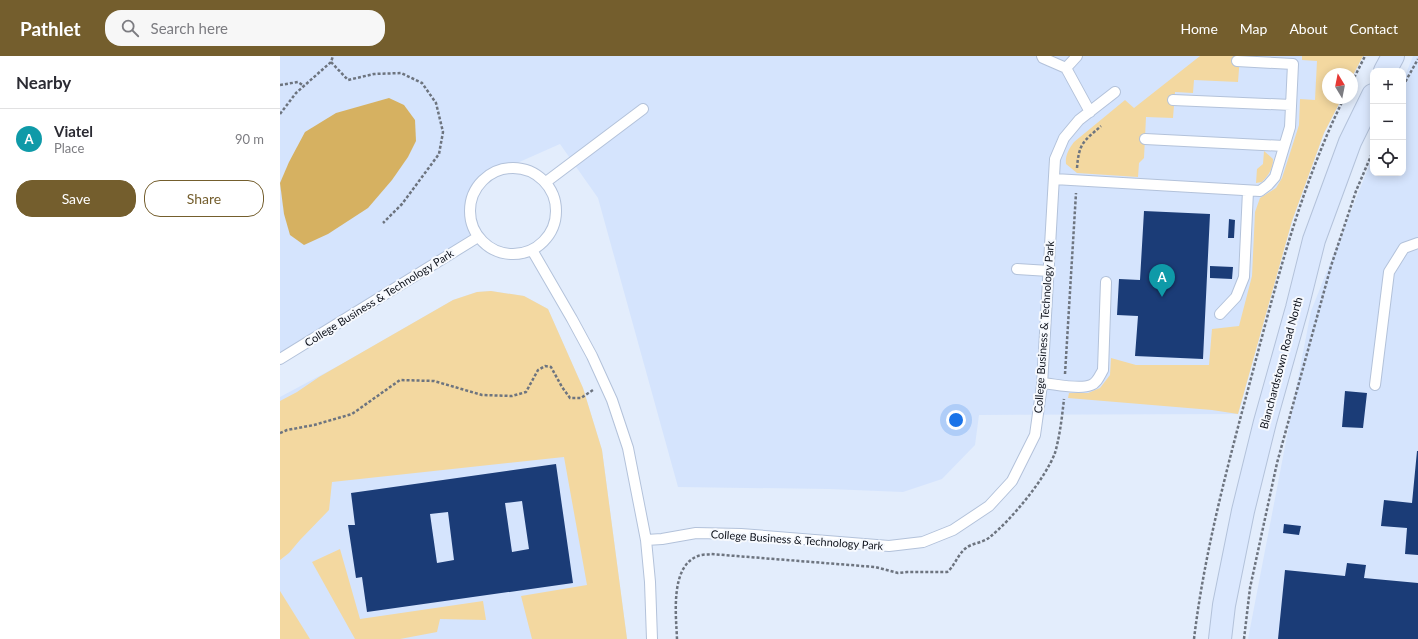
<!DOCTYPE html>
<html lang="en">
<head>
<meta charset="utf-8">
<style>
	body { margin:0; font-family:Lato,sans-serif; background:#f7f7f7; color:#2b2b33 }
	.controls { position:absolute; right:12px; top:12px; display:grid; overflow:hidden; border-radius:8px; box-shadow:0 2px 10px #0003 }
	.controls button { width:36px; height:36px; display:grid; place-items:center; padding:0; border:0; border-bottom:1px solid #e1e1e2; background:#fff; color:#2b2b33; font:20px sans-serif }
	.compass { position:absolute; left:1042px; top:12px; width:36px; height:36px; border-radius:50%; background:#fff; box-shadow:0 2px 10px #0003; rotate:350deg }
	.you { position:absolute; left:676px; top:364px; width:14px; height:14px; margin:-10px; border:3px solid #fff; border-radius:50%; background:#1a73e8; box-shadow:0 0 0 6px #1a73e833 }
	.badge { display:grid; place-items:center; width:26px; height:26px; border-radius:50%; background:#745e2d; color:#fff; font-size:13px; font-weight:700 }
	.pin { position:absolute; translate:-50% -33px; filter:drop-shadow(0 1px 2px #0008) }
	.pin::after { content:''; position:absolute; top:21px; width:14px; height:12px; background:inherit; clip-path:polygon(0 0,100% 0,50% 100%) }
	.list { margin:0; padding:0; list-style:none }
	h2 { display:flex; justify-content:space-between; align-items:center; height:52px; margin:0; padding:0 16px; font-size:17px }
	h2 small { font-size:13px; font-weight:400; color:#7c7c81 }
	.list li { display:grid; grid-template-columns:26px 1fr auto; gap:12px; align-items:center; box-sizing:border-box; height:60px; padding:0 16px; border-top:1px solid #e1e1e2 }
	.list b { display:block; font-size:15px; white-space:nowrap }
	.list p { margin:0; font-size:13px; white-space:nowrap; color:#7c7c81 }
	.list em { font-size:13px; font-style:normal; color:#7c7c81 }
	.actions { display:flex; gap:8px; padding:12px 16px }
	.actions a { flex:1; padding:9px 0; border:1px solid #745e2d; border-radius:16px; text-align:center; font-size:14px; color:#745e2d }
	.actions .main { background:#745e2d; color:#fff }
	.icon { flex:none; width:22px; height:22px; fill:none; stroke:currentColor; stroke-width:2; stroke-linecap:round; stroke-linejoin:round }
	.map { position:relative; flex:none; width:1138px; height:583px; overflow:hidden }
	header { display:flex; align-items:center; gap:24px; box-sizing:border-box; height:56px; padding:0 20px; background:#745e2d; color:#fff }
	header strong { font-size:19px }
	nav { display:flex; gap:22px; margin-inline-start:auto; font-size:14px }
	.search { width:280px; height:36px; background:#f7f7f7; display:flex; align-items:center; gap:10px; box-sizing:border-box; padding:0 14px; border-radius:16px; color:#7c7c81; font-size:15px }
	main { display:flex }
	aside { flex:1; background:#fff }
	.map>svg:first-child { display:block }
	.built { fill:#d5e4fd }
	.green { fill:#f3d8a0 }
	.forest { fill:#d6b161 }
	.building { fill:#1b3c77; fill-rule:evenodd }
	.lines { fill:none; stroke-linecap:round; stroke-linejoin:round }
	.lane-casing { stroke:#b3c2da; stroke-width:12 }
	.secondary-casing { stroke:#b3c2da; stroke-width:24 }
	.path { stroke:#6d747f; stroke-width:2.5; stroke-dasharray:3 2; stroke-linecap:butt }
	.lane { stroke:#fff; stroke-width:10 }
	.secondary { stroke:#dbe8fe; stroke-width:22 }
	.labels { text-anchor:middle; stroke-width:4; stroke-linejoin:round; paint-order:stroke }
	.street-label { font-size:11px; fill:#0c1019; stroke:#f6f9fe }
</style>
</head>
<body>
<header>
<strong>Pathlet</strong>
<div class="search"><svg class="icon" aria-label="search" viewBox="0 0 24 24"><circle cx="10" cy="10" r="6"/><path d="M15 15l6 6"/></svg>Search here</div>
<nav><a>Home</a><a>Map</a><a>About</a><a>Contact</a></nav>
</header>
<main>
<aside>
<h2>Nearby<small></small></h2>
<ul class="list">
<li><span class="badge" style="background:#0f9aa8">A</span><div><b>Viatel</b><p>Place</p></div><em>90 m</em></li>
</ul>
<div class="actions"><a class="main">Save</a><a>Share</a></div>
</aside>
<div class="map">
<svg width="1138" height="583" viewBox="0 0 1138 583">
	<rect width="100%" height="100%" fill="#e3edfc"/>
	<path class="built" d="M0 0H1083L1072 21V18H1048V42H1062L1044 77 1012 165 958 358 699 359 695 389 662 423 623 436 549 433 398 431 318 142 280 88 205 121 196 130 190 143 189 156 191 169 198 181 0 300Z
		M1133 0H1138V583H968L1031 255 1093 100V117H1123V25Z
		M211 235 244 240 268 253 303 332 322 394 347 583H0V341L60 309 173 244 197 236Z"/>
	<path class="green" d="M920 0H960L958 26 914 24 913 37 895 36 893 62 866 61 864 102 859 107 858 121 797 117 786 108C785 99 789 93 794 86L845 44 854 52Z
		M1022 0H1083L1072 21V18H1048V42H1062L1044 77 1012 165 958 358 932 354 788 342 789 337H808L820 332 830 319 831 302 856 309H929L932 273 959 270 972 220 975 156 980 142 996 132 1002 122 1019 69 1020 43 1035 44 1037 5 1022 4Z
		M984 95 993 103C993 113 989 119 982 126L976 127 977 113 983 108Z
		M211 235 244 240 268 253 303 332 322 394 347 583H252L241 540 307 529 284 401 52 426 49 454 20 484 9 497 0 504V345L17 336 39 321 173 244 197 236Z
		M60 493 80 563 203 545 206 564 160 563 157 576 120 583H75L32 506Z
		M0 535 30 583H0Z"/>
	<path class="forest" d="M109 42 124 49 135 64 136 85 128 101 112 124 88 152 48 178 24 189 10 179 4 158 0 127 9 106 25 76 56 57Z"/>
	<path class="building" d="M864 155 930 158 923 303 855 300 858 260 837 259 839 223 860 224Z
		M949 163 955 164 954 182H948Z
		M930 210 953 211 952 223 930 222Z
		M1065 335 1087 337 1083 372 1062 371Z
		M1137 395H1138V499L1125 498 1127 472 1101 470 1104 444 1132 447Z
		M276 408 293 527 87 556 82 521 76 522 68 469H75L71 437ZM242 445 249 493 232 496 225 447ZM168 456 174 504 157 507 150 458Z
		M1004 468 1021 470 1019 479 1003 477Z
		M1067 507 1086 509 1084 522 1138 527V583H998L1005 514 1065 520Z"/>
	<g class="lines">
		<defs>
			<path id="lane" d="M762 0 763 2 786 12 810 56
				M786 12 797 0
				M893 44 1011 49
				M865 83 1004 90
				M190 155a43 43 0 1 1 86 0a43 43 0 1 1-86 0Z
				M774 123 980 135 988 129 995 121 1010 71 1013 8 957 5
				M266 126 363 53
				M252 194 292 263 312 300 332 344 348 392 366 484 370 526 372 583
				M737 213 769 215
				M940 258 956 241 964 221 968 135
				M0 303 198 181
				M762 327C775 328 800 334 811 329 817 327 820 319 823 314L826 226
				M1095 329 1109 216 1124 192 1138 187
				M366 484 382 483 416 477 461 478 609 490 643 486 673 474 709 450 732 425 755 379 762 329 775 103 784 82 799 64 835 36"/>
			<path id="secondary" d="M1105 15 1113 0
				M940 583 944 549 963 455 985 366 1017 252 1034 184 1070 86 1093 39"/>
		</defs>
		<use href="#lane" class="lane-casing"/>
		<use href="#secondary" class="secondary-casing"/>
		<path class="path" d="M51 6 68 24 94 18 121 17 142 27 156 47 163 76 159 98 122 148 103 167
			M1072 26 1085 0
			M0 29 18 26 24 30
			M1123 30 1138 3
			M0 58 16 37 51 6 53 0
			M797 112C799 87 803 86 821 70
			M785 318 796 137
			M0 377 7 374 34 369 72 358 120 324 154 325 202 339 232 340 246 336 258 314 265 310 271 311 282 331 290 342H301L313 334
			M397 583C396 559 390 510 418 500 422 498 427 499 431 498L595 511 618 517 627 516H667C675 510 677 499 686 492 692 487 703 487 710 481 732 463 765 423 775 397 780 379 782 361 784 343
			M914 583C925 491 950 401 974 311 998 220 1022 127 1064 42
			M964 583 970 532 997 407 1051 210 1076 135 1093 95"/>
		<use href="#lane" class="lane"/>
		<use href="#secondary" class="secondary"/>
	</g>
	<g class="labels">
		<g class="street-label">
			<text transform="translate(99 242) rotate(-32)" y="4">College Business &amp; Technology Park</text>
			<text transform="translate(764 271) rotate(-86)" y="4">College Business &amp; Technology Park</text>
			<text transform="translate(1001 307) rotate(-75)" y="4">Blanchardstown Road North</text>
			<text transform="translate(517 484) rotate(4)" y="4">College Business &amp; Technology Park</text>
		</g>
	</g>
</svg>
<div class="controls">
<button>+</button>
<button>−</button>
<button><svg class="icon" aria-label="locate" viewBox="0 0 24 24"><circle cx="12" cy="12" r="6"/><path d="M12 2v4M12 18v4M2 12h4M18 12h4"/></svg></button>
</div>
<svg class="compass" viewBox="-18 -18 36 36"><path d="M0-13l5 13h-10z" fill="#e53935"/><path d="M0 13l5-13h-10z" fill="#7c7c81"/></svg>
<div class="you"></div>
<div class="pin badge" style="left:882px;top:241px;background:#0f9aa8">A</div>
</div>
</main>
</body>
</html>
